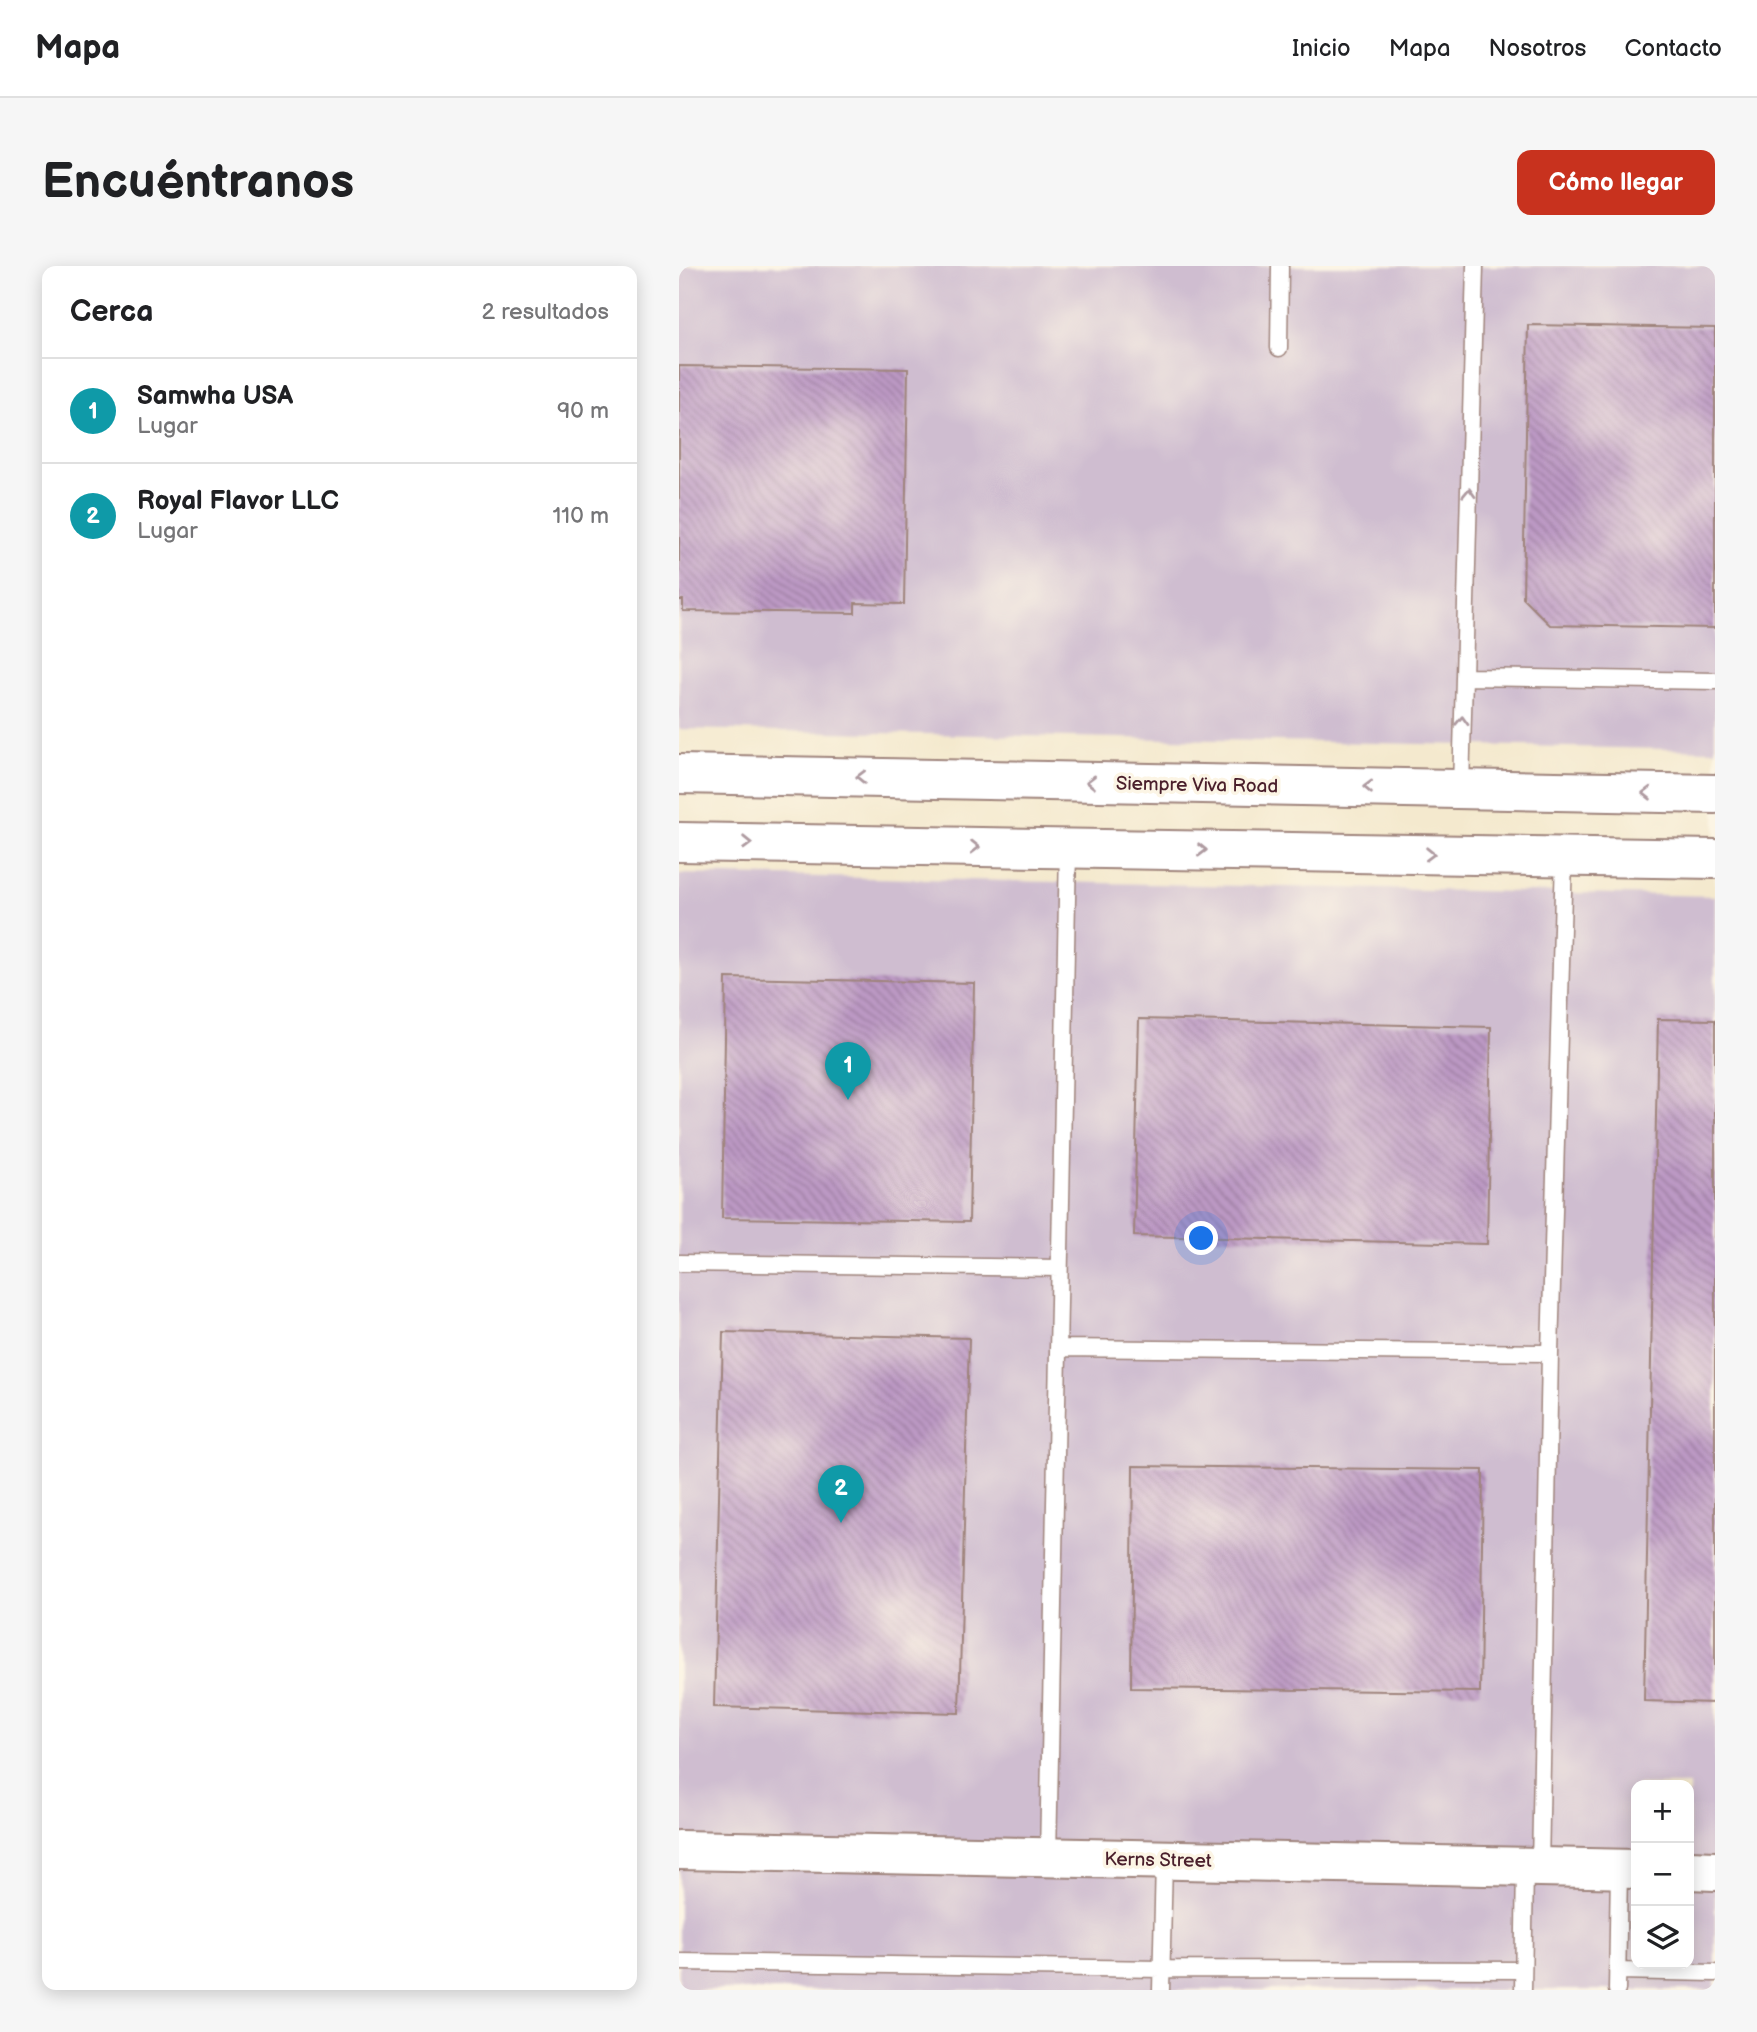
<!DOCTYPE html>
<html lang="es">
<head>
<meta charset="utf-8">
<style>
	body { margin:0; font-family:"Balsamiq Sans",sans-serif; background:#f6f6f6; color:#202124 }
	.controls { position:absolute; right:21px; bottom:21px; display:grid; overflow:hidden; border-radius:14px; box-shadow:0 4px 18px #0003 }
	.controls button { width:63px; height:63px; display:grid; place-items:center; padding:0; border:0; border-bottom:2px solid #e0e0e0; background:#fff; color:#202124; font:35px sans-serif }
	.you { position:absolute; left:523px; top:973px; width:24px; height:24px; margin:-18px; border:5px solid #fff; border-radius:50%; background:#1a73e8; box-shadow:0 0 0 10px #1a73e833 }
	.badge { display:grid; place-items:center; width:46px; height:46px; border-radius:50%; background:#c8321e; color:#fff; font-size:23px; font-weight:700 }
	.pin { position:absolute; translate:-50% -58px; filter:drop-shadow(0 2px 4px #0008) }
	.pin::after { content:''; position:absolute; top:37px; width:24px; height:21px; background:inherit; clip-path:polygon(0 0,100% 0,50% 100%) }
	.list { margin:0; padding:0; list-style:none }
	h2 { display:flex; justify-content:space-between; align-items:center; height:91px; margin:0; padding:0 28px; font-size:30px }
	h2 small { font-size:23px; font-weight:400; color:#757577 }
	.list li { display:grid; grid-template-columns:46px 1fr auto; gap:21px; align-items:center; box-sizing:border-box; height:105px; padding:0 28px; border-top:2px solid #e0e0e0 }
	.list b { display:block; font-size:26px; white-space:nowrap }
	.list p { margin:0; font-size:23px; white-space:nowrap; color:#757577 }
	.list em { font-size:23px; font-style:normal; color:#757577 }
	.icon { flex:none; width:38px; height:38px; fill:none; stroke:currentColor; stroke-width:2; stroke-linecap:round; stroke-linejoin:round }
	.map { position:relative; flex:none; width:1036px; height:1724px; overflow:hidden; border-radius:14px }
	header { display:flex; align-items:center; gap:42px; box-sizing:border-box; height:98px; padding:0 35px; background:#fff; border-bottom:2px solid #e0e0e0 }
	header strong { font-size:33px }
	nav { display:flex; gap:38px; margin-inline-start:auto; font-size:24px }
	.intro { display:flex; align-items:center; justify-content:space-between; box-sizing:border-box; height:168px; padding:0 42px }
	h1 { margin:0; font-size:49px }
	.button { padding:18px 32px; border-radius:14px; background:#c8321e; color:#fff; font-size:24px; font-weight:700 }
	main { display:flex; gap:42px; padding:0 42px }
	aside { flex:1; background:#fff; border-radius:14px; box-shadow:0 4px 18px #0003 }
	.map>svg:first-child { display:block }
	.industrial { fill:#cfbdd0; fill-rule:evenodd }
	.building { fill:url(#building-back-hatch) }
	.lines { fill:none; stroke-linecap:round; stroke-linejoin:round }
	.service-casing { stroke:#9f847c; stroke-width:19 }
	.tertiary-casing { stroke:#9f847c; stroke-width:42 }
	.secondary-casing { stroke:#9f847c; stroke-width:42 }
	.service { stroke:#fff; stroke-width:16 }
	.tertiary { stroke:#fff; stroke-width:38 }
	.secondary { stroke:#fff; stroke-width:38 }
	.oneway { stroke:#ae9aa0 }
	.labels { text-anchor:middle; stroke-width:7; stroke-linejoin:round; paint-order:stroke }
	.street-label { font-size:19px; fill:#4a1f2b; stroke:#fcf5e5 }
</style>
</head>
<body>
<header>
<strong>Mapa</strong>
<nav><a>Inicio</a><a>Mapa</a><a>Nosotros</a><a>Contacto</a></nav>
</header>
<div class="intro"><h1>Encuéntranos</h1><a class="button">Cómo llegar</a></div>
<main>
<aside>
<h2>Cerca<small>2 resultados</small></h2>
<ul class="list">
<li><span class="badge" style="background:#0f9aa8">1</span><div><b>Samwha USA</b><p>Lugar</p></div><em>90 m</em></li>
<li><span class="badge" style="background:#0f9aa8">2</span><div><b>Royal Flavor LLC</b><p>Lugar</p></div><em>110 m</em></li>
</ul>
</aside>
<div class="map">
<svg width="1036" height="1724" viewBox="0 0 1036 1724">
	<defs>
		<pattern id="building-back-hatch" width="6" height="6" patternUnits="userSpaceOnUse" patternTransform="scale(1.75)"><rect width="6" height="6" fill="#bc99c4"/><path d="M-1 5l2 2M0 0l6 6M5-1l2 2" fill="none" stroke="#9b7c9f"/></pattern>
	</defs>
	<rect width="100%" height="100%" fill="#fcf5e5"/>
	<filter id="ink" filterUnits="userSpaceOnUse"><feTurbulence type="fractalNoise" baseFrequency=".0143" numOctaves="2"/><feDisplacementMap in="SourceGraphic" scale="14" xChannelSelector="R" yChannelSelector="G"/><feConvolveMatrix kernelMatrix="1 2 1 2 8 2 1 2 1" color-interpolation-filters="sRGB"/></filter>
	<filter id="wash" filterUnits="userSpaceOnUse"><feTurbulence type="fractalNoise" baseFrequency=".00686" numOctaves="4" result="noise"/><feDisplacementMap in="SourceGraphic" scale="28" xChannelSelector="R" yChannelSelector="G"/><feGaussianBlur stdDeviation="1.57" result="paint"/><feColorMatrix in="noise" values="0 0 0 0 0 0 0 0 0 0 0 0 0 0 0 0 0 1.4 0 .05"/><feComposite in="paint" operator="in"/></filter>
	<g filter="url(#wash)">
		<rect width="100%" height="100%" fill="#f4e9ce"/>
		<path class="industrial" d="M0 0H1036V484L0 463Z
			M0 608 1036 630V1724H0ZM957 1519H1010V1698H957Z"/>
		<g id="blocks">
			<path class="building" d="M849 59 1036 62V362L871 359 844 332Z
				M0 100 229 103 225 338 176 337V347L4 345V334H0Z
				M47 712 295 717 290 956 43 952Z
				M460 753 812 761 808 978 455 970Z
				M979 753 1036 754V1437L965 1435Z
				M44 1066 290 1072 280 1447 35 1441Z
				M454 1200 804 1204 801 1426 452 1422Z"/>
		</g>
	</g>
	<g filter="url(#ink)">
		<use href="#blocks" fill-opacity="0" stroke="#9f847c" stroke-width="2"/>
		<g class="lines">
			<defs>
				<path id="service" d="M600 82 601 0
					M785 411 1036 415
					M782 523 796 0
					M0 997 380 1002
					M379 1082 871 1087
					M369 1591 389 582
					M861 1601 871 1087 885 591
					M0 1696 483 1703 844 1704
					M938 1705 1036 1707
					M482 1724 485 1594
					M844 1724 846 1601
					M938 1724 940 1603"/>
				<path id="tertiary" d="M0 1584 957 1603
					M1010 1604 1036 1605"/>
				<path id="secondary" d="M0 508 1036 528
					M0 576 1036 593"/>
			</defs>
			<use href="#service" class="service-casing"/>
			<use href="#tertiary" class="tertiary-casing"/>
			<use href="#secondary" class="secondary-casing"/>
			<use href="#service" class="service"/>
			<use href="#tertiary" class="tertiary"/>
			<use href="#secondary" class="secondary"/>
		</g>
		<defs><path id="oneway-chevron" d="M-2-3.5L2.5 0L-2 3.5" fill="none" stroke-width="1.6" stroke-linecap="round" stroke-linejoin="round" transform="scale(1.75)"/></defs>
		<g class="oneway">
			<use href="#oneway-chevron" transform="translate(790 227) rotate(-88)"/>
			<use href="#oneway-chevron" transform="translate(783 455) rotate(-88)"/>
			<use href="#oneway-chevron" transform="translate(182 511) rotate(-179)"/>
			<use href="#oneway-chevron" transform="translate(412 516) rotate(-179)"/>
			<use href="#oneway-chevron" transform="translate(689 521) rotate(-179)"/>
			<use href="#oneway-chevron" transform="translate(968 527) rotate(-179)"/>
			<use href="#oneway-chevron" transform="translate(68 577) rotate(1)"/>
			<use href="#oneway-chevron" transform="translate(296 581) rotate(1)"/>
			<use href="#oneway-chevron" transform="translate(523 584) rotate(1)"/>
			<use href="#oneway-chevron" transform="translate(751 588) rotate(1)"/>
		</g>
	</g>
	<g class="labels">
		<g class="street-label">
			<text transform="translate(518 518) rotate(1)" y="7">Siempre Viva Road</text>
			<text transform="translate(479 1593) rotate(1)" y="7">Kerns Street</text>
		</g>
	</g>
</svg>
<div class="controls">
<button>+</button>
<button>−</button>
<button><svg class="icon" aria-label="layers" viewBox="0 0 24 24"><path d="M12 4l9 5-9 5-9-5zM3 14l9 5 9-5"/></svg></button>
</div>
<div class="you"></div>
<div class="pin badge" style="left:169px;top:834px;background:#0f9aa8">1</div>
<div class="pin badge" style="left:162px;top:1257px;background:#0f9aa8">2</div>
</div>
</main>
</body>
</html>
